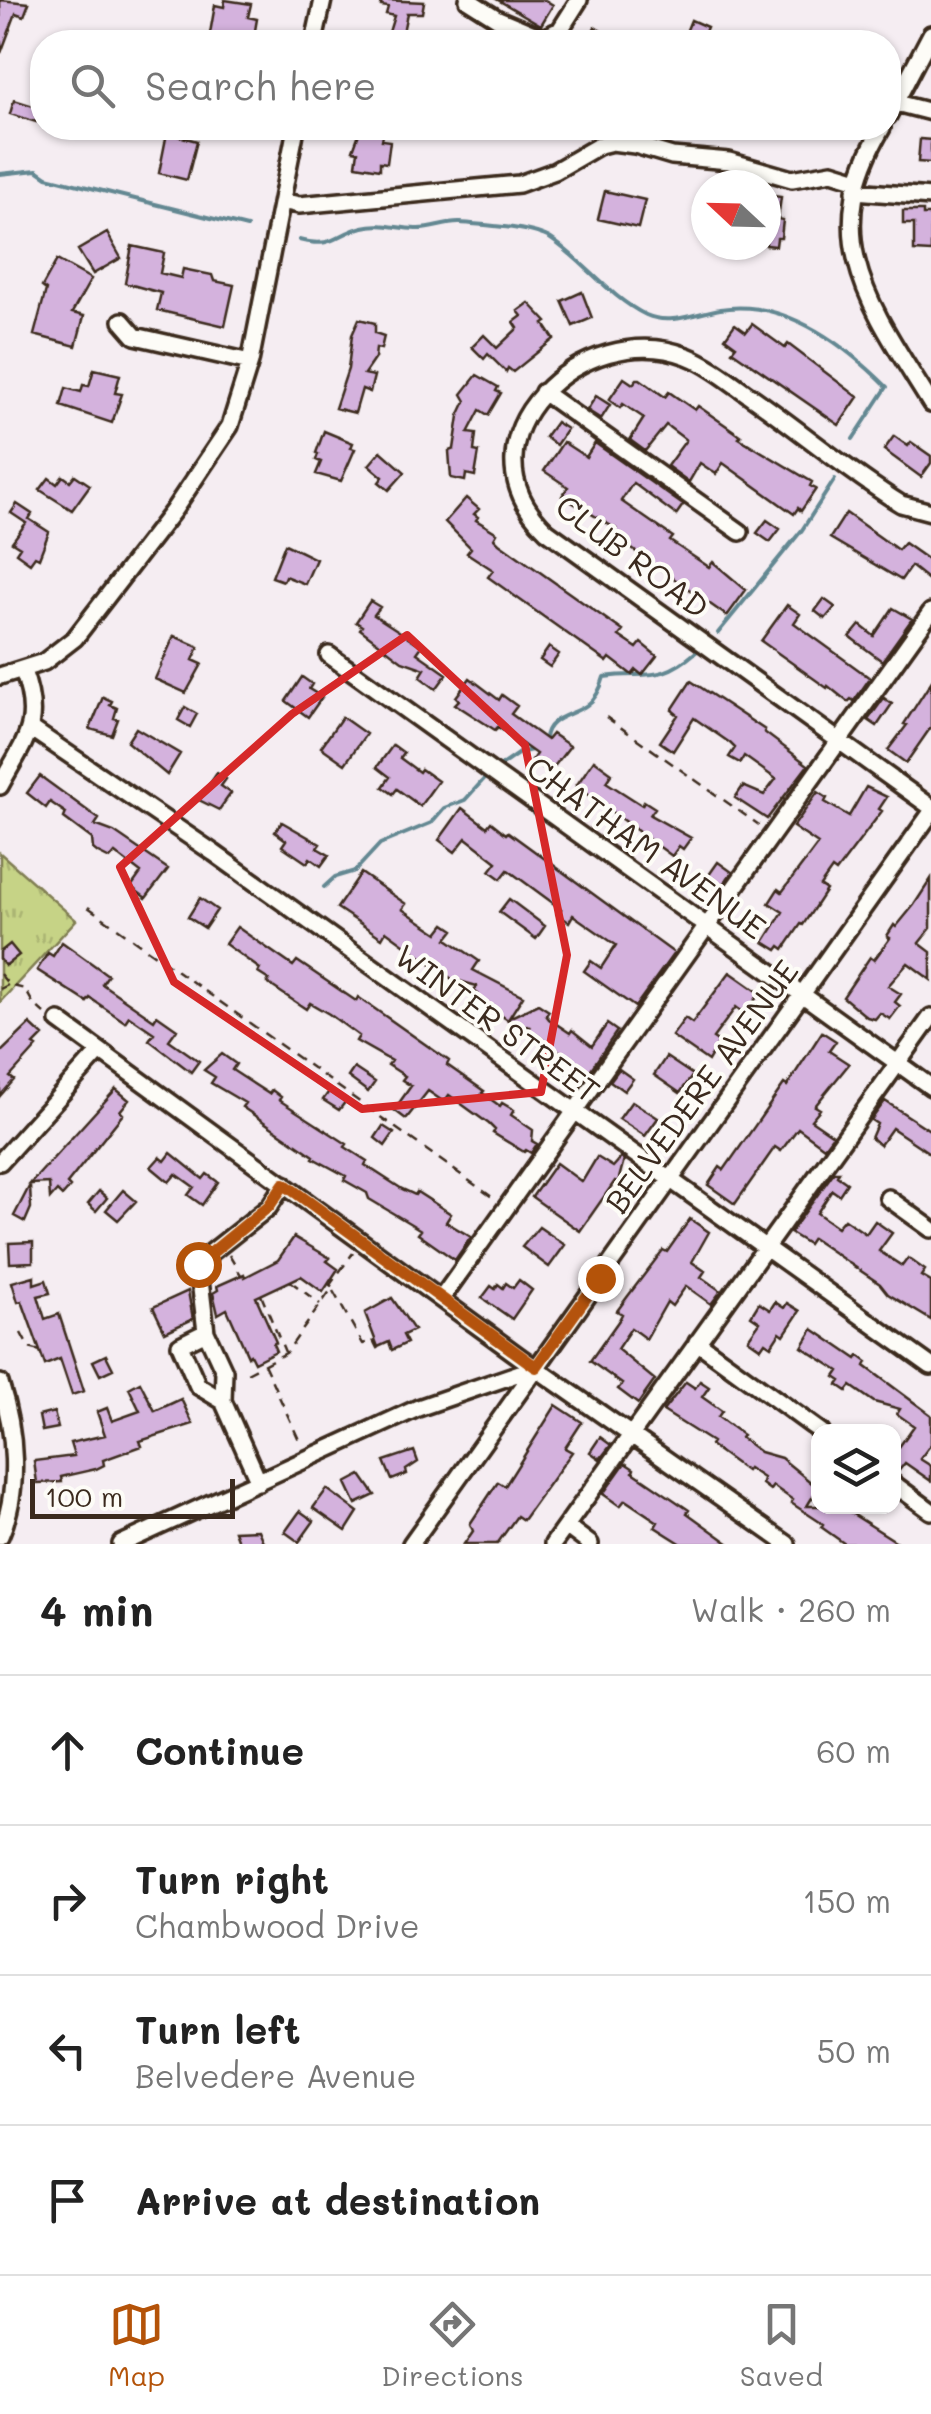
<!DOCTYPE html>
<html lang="en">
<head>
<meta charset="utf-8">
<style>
	body { margin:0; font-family:Mali,sans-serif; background:#f2f2f2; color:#222 }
	.controls { position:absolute; right:30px; bottom:30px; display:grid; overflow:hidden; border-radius:20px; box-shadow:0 2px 8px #0004 }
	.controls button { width:90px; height:90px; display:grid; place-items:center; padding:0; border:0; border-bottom:2px solid #e0e0e0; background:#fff; color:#222; font:50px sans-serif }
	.compass { position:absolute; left:691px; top:170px; width:90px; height:90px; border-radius:50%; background:#fff; box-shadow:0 2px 8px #0004; rotate:292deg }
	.scale { position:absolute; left:30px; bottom:25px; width:205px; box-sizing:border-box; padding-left:10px; border:5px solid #3b2a1e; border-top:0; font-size:28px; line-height:35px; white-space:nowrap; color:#3b2a1e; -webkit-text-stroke:8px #fdfcf7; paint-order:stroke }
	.stop { position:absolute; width:30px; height:30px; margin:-22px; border:8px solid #b45309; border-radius:50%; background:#fff }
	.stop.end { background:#b45309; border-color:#fff; box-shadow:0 2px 10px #0008 }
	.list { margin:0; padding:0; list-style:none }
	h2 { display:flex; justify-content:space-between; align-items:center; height:130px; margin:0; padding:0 40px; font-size:42px }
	h2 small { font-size:32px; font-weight:400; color:#767676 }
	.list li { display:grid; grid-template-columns:65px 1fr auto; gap:30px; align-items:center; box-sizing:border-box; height:150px; padding:0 40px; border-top:2px solid #e0e0e0 }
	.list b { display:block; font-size:38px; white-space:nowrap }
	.list p { margin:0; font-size:32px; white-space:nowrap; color:#767676 }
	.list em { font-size:32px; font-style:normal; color:#767676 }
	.icon { flex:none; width:55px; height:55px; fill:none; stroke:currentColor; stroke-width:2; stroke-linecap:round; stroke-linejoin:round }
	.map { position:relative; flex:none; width:931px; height:1544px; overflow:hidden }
	.search { position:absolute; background:#fff; box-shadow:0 2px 8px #0004; left:30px; right:30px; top:30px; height:110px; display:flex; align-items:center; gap:25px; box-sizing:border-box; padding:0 35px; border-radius:40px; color:#767676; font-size:38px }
	.sheet { height:730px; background:#fff }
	nav { display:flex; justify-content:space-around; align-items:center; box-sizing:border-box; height:140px; border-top:2px solid #e0e0e0; background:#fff; font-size:28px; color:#767676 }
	nav a { display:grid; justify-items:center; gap:5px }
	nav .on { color:#b45309 }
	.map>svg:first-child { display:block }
	.park { fill:url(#park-tufts); stroke:#807e52; stroke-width:2.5 }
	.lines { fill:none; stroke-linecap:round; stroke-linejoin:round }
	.stream { stroke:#648892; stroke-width:4 }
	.building { fill:#d4b2dd; stroke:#3b2a1e; stroke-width:2.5 }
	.minor-casing { stroke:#3b2a1e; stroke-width:22 }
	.path { stroke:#3b2a1e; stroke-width:2.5; stroke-dasharray:10 8; stroke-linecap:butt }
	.minor { stroke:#fdfcf7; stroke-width:15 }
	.route { stroke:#b45309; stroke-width:12 }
	.marked { fill:none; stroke:#d62828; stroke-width:8; stroke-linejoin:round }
	.labels { text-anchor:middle; stroke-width:8; stroke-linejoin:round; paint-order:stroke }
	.street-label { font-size:32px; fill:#3b2a1e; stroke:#fdfcf7 }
</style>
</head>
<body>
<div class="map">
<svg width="931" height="1544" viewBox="0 0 931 1544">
	<defs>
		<pattern id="park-tufts" width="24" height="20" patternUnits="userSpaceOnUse" patternTransform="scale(2.5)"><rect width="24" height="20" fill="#c6d386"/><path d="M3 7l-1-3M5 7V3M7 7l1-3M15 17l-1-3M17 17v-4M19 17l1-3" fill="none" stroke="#abb573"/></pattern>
	</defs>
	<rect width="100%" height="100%" fill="#f5edf2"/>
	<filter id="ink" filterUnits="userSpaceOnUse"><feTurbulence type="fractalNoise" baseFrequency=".01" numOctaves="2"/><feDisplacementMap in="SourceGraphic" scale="20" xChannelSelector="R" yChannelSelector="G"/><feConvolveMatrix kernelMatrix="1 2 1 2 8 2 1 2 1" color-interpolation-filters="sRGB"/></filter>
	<g filter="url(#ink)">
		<path class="park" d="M0 853 76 920 0 1002Z"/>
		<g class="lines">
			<path class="stream" d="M0 174 37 170 47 177 247 227
				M299 240C335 249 335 234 363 227 382 222 398 229 416 229 432 230 445 222 461 223 483 225 532 227 551 239 584 261 609 297 646 315 670 326 696 313 720 309 785 298 845 345 887 387L853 439
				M718 633 802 530 835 479
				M545 739C546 717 572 716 587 705 597 698 601 688 604 677 647 671 659 684 696 652
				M500 766 519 753 536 749
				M324 887 335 877 355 871 380 844 431 823 444 808 465 800 485 778"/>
		</g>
		<path class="building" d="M0 0 29 3 24 16 16 13 1 53Z
			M225 0 251 4 248 17 257 19 253 42H217L209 39 215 5 224 7Z
			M382 0 424 2 422 13H407L401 42H386L394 16 386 14 388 7 381 6Z
			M498 0H545L553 5 541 25Z
			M691 20 707 27 701 42H682Z
			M595 27 619 42H585Z
			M14 100 40 108 36 122 10 114Z
			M361 128 384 130 382 140 390 141 387 163 380 162V169L356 165 358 151 353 150Z
			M167 133 197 141 187 180 159 173Z
			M920 139 931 140V163L918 162Z
			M605 191 645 200 638 228 598 219Z
			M766 195 781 197 778 219 783 220 781 238H777L776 246 766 245Z
			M903 211H923V215H931V252L914 251V224H903Z
			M107 233 121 258 93 274 78 250Z
			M132 246 164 253 160 273 181 278 183 269 212 275 214 281 234 285 225 326 157 310 161 293 125 283Z
			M57 260 91 279 72 313 84 316 76 346 34 335 46 290 42 287Z
			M582 292 592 318 573 326 562 301Z
			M529 303 547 322 544 324 554 339 513 372 508 368 506 372 488 354 484 359 472 347 484 335 497 348 518 328 514 322 522 316 518 311Z
			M359 319 375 323V333L384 336 381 349 376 348 375 358 364 374 374 376 370 392 362 389 355 413 335 408 348 369 352 335Z
			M735 324 746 332 752 324 785 348 788 344 858 397 839 425 732 351 736 346 725 338Z
			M94 369 120 375 115 393 122 394 112 423 61 406 66 388 81 392 83 385 89 386Z
			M477 375 498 387 496 391 501 393 488 415 480 410 468 433 476 434 474 451 479 452 475 476 466 474 465 481 451 478 449 451 454 449 459 416 466 401 462 394Z
			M624 378 633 384 637 379H640L665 397 669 392 695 410 698 406 741 436 739 438 812 482 810 486 816 489 801 511 798 508 794 514 723 463 716 474 700 463 689 482 667 466 686 440 666 425 645 451 630 440 644 418 623 404 620 408 609 400Z
			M596 396 610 405 601 419 587 410Z
			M556 422 567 429 556 445 545 437Z
			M324 431 353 443 351 448 355 449 341 481 316 474 321 462 316 460 318 454 316 453Z
			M894 436 908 446 911 442 931 456V463L921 477 884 450Z
			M563 442 586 457 595 443 683 505 676 515 633 483 621 501 673 537 670 541 709 567 713 562 746 590 727 616 612 535 616 529 562 496 568 487 544 471Z
			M381 451 405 472 389 490 379 482 383 477 369 465Z
			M75 475 90 485 72 510 40 490 49 478 57 484 63 476 70 481Z
			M466 498 479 509 474 514 478 517 476 520 497 533 494 538 499 543 623 631 619 636 637 648 641 643 657 656 642 675 636 670 632 675 610 658 607 662 488 577 493 570 467 553 471 548 445 522Z
			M17 504 32 514 29 519 49 532 39 558 35 556 30 563 16 553 20 547 12 542 26 523 11 513Z
			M846 513 898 550 904 543 931 562V582L911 566 901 580 830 538Z
			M767 520 780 529 770 542 757 533Z
			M285 544 316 559 305 584 285 576 283 581 272 577Z
			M824 599 835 607 825 619 815 611Z
			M370 601 380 607 374 615 422 646 417 653 447 674 436 689 420 677 425 669 402 661 360 629 362 626 356 622Z
			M787 605 800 614 794 623 870 678 854 701 851 699 848 702 828 686 827 688 761 641Z
			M893 608 912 619 882 661 850 637 860 625 874 636Z
			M174 636 199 647 193 660 202 664 186 693 155 679Z
			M549 647 559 654 550 667 540 660Z
			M302 677 312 684 309 689 322 697 308 717 286 701Z
			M470 678 499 700 502 695 517 706 511 714 547 740 552 734 570 746 549 773 532 760 536 754 498 727 495 730 455 704 459 700 456 697Z
			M691 681 765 730 764 732 808 765 767 819 735 798 743 786 764 795 776 779 744 756 740 763 729 757 735 748 730 743 694 718 673 751 660 742 678 715 672 710Z
			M931 682V727L906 763 888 750 907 725 904 724Z
			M103 697 112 701 110 705 117 708 114 718 118 719 112 735 90 729Z
			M884 698 892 704 877 726 868 720Z
			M185 707 197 714 190 727 178 720Z
			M342 717 366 734 345 764 321 747Z
			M136 728 180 754 167 775 127 742Z
			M393 745 404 753 400 758 419 772 421 769 438 781 420 806 397 789 393 794 383 787 390 777 377 767Z
			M594 760 612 773 606 782 642 805 644 801 655 808 650 815 691 838 683 849 679 846 672 856 576 786Z
			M217 773 226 779 221 786 231 793 219 810 199 800Z
			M40 776 99 819 95 825 114 832 168 869 146 898 131 887 141 873 115 853 110 859 98 853 93 849 92 839 64 818 66 813 50 802 46 808 27 793Z
			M866 787 887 797 879 809 882 811 836 872 832 869 820 886 826 890 803 925 801 924 784 949 780 946 777 950 764 942 783 912 769 903 778 889 782 892 818 844 793 827 818 792 827 798 825 802 849 816Z
			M462 808 487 827 491 822 506 834 508 832 674 953 635 1007 584 971 591 961 601 968 616 945 573 915 569 922 557 914 561 909 508 870 501 879 490 871 497 862 466 838 455 852 439 840Z
			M282 822 320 844 317 848 329 855 321 866 310 858 307 863 282 846 286 840 275 832Z
			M718 862 732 872 718 892 704 882Z
			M361 873 406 904 402 909 438 933 445 924 454 930 447 939 479 961 473 970 523 996 509 1018 538 1004 549 1011 546 1015 549 1019 570 1033 572 1030 592 1046 607 1024 617 1031 589 1072 528 1029 530 1027 508 1020 493 1010 494 1007 476 997 478 994 474 991 477 986 452 979 386 931 382 938 337 908Z
			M931 879V928L919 943 931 952V980L908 963 888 986 901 994 895 1002 900 1006 890 1019 880 1013 875 1019 867 1017 843 997 870 957 874 960 890 938 887 936 894 925 896 927 914 905Z
			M200 898 217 910 205 928 188 917Z
			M509 899 545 926 536 939 499 912Z
			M237 927 293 966 297 961 356 1001 358 997 449 1061 447 1065 484 1091 482 1093 500 1106 502 1103 514 1110 511 1115 533 1130 532 1141 537 1144 531 1153 526 1150 524 1152 493 1133 495 1130 489 1124 449 1095 444 1102 428 1091 406 1119 394 1110 411 1086 402 1080 405 1076 388 1065 391 1061 356 1041 359 1036 329 1014 310 1003 306 1009 267 983 269 980 258 973 260 969 225 944Z
			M62 942 108 975 102 984 154 1020 157 1015 177 1029 169 1040 199 1061 191 1072 149 1040 154 1033 129 1016 125 1022 90 998 87 1002 37 970 48 953 53 956Z
			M10 944 19 955 5 966 0 959V952Z
			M730 972 760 993 745 1014 736 1007 713 1038 719 1042 708 1061 672 1036 685 1018 692 1023Z
			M30 1024 43 1036 34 1045 37 1047 10 1077 14 1080 0 1096V1053Z
			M822 1032 836 1041 829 1051 849 1064 815 1106 820 1109 811 1120 833 1135 824 1147 798 1128 781 1151 775 1147 735 1204 708 1185 720 1167 724 1170 784 1084 787 1086Z
			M222 1054 236 1064 232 1070 269 1094 272 1090 281 1097 279 1100 347 1144 345 1147 367 1161 365 1165 402 1189 415 1195 417 1192 451 1214 446 1222 471 1237 455 1260 418 1234 421 1230 369 1199 367 1193 344 1180 346 1176 313 1158 314 1156 242 1107 245 1103 211 1083 215 1077 204 1070Z
			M666 1057 693 1075 680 1093 654 1075Z
			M354 1068 375 1082 368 1092 348 1077Z
			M619 1069 633 1079 624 1091 610 1081Z
			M116 1089 129 1100 120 1111 123 1114 67 1184 70 1187 62 1196 57 1191 50 1199 49 1183 30 1184Z
			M330 1090 346 1101 339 1110 323 1100Z
			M632 1101 658 1118 645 1136 619 1119Z
			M885 1101 931 1131V1154L892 1128 880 1145 871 1138 877 1124 871 1120Z
			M383 1126 394 1133 385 1146 375 1138Z
			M171 1153 203 1179 207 1174 218 1182 202 1205 188 1195 194 1187 176 1174 169 1182 151 1167 160 1157 165 1161Z
			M597 1157 613 1167 621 1158 624 1160 618 1182 615 1181 580 1231 532 1197 556 1163 582 1182Z
			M834 1172H839L837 1176 847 1183 839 1195 832 1190 817 1213 837 1227 844 1219 866 1234 875 1221 892 1233 879 1251 902 1266 908 1258 925 1270 921 1276 931 1282V1320L888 1294 880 1284 812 1238 808 1244 790 1233Z
			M30 1185 31 1208 25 1222 14 1216Z
			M123 1190 136 1201 118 1220 106 1210Z
			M99 1191 107 1198 96 1211 88 1204Z
			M690 1219 709 1232 692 1262 705 1271 701 1277 721 1291 711 1304 686 1286 672 1306 667 1302 646 1339 631 1328 617 1349 655 1380 638 1404 618 1389 622 1384 590 1361 619 1320 622 1314 617 1311 628 1296 663 1250 667 1252Z
			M539 1227 565 1245 549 1267 522 1247Z
			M294 1237 330 1258 327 1261 338 1269 323 1292 301 1276 256 1297 276 1342 273 1344 276 1351 254 1362 250 1354 248 1356 227 1309 218 1314 213 1293 218 1290 217 1286 244 1274 245 1277 278 1260Z
			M33 1242V1262L10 1263 9 1243Z
			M34 1276V1284L46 1280 50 1293 38 1296 45 1319 59 1314 84 1391 72 1395 60 1359 45 1365 22 1301 18 1302 12 1282Z
			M519 1280 532 1290 512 1319 482 1298 491 1286 495 1289 498 1284 503 1288 506 1283 513 1288Z
			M188 1291 193 1319 165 1332 153 1307Z
			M392 1298 414 1330 403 1335 407 1343 392 1350 389 1342 378 1347 365 1313Z
			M775 1302 784 1308 787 1303 800 1311 784 1335 780 1332 771 1346 765 1342 761 1348 748 1339 760 1322 751 1316 759 1303 770 1310Z
			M813 1329 857 1359 859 1356 867 1362 865 1366 931 1415V1444L920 1459 931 1466V1481L905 1463 897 1473H894V1454L914 1426 897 1414 900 1409 874 1402 851 1386 847 1391 838 1385 841 1381 835 1377 839 1371 802 1347Z
			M106 1355 113 1369 100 1375 93 1361Z
			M700 1381 709 1387 702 1397 722 1411 718 1417 743 1435 741 1438 760 1452 781 1458 818 1488 807 1506H840L900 1544H845L821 1527 823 1524 791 1503 793 1500 773 1486 770 1490 762 1484 763 1478 748 1468 746 1471 710 1445 712 1442 663 1411 686 1382 695 1388Z
			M140 1382 155 1411 181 1399 193 1424 140 1441 142 1446 103 1460 104 1465 96 1469 61 1477 62 1482 37 1483 34 1461 74 1456 70 1443 105 1435 97 1412 107 1408 112 1421 140 1411 129 1388Z
			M556 1405 582 1422 565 1448 572 1452 523 1520 517 1516 497 1544H464L473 1531 470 1524 498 1482 505 1486Z
			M54 1412 58 1428 42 1431 39 1416Z
			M600 1437 611 1445 600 1459 590 1452Z
			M414 1451 418 1462 406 1470 407 1474 392 1480 384 1461Z
			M625 1463 634 1469 633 1472 689 1510 687 1513 730 1544H682L655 1527 658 1522 625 1500 620 1506 603 1494Z
			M361 1475 375 1495 356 1504 346 1483Z
			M327 1489 358 1512 346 1531 313 1508Z
			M300 1511 314 1521 299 1542 285 1532Z
			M258 1530 264 1544H239L234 1531Z"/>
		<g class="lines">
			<defs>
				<path id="minor" d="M468 0 498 19 543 38 560 30 579 0
					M314 42 323 0
					M896 103 931 112
					M888 116 931 34
					M882 128C816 240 872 308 931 404
					M855 191 931 197
					M282 201 299 205 519 184 555 171 600 145 612 142 635 145 672 156 729 161 792 179 832 172 858 180
					M122 321 135 336 250 362
					M543 392 740 532
					M931 512 901 504C849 472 802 432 752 397 732 383 710 365 687 356 584 316 451 440 547 531L931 807
					M329 655 931 1087
					M0 676 44 662 75 638 173 511 230 426 250 362 296 128
					M30 728 214 853 931 1366
					M0 786C25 739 43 725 23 671
					M59 1021 520 1357 787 1544
					M0 1162 100 1051
					M888 1198 931 1229
					M441 1299 931 612
					M206 1332 180 1345 198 1386 223 1401 224 1371 206 1332 198 1263 269 1207 284 1184
					M697 1342 821 1432
					M0 1383C15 1430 21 1489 0 1536
					M223 1401 259 1482
					M894 1484 931 1511
					M566 1526 590 1544
					M121 1544 418 1408 537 1367 931 813
					M411 1544 537 1367
					M553 1544 931 1017"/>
			</defs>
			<use href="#minor" class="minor-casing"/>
			<path class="path" d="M606 717 759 825
				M88 907 492 1197
				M0 974 9 985 25 989 33 1003 45 1014
				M0 989 8 985
				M229 1255 241 1275
				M290 1281 320 1304
				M333 1291 363 1344 373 1340 380 1354
				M261 1295 285 1352
				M21 1333 29 1348 40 1351
				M264 1364 301 1444
				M247 1373 286 1353 333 1287 330 1285 353 1253"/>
			<use href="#minor" class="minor"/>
		</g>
	</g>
	<g class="lines" filter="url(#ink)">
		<path class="route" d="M198 1264 269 1206 284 1184 536 1367 600 1278"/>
	</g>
	<path class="marked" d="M407 635 525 745 567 955 541 1092 362 1109 174 982 120 867 292 714Z"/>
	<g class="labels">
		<g class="street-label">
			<text transform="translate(632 557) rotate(37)" y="11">CLUB ROAD</text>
			<text transform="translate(646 848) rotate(36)" y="11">CHATHAM AVENUE</text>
			<text transform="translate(497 1024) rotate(36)" y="11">WINTER STREET</text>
			<text transform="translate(702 1087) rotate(-54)" y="11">BELVEDERE AVENUE</text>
		</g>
	</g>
</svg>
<div class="controls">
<button><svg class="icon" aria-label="layers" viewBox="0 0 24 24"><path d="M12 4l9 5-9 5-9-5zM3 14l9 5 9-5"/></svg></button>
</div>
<svg class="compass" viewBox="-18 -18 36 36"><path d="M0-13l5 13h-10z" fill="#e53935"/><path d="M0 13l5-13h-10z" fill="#767676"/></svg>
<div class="scale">100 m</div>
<div class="stop" style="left:198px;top:1264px"></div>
<div class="stop end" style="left:600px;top:1278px"></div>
<div class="search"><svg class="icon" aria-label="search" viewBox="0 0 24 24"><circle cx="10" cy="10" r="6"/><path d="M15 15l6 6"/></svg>Search here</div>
</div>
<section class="sheet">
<h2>4 min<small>Walk · 260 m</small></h2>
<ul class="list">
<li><svg class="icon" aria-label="ahead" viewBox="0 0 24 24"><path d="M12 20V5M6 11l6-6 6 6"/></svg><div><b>Continue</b></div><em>60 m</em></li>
<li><svg class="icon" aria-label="right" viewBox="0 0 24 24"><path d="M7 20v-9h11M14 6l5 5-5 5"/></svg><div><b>Turn right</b><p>Chambwood Drive</p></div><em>150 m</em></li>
<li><svg class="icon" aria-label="left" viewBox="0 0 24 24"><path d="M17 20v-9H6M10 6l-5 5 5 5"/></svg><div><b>Turn left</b><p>Belvedere Avenue</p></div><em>50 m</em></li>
<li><svg class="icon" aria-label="arrive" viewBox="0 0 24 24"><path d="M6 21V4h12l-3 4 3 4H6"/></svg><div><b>Arrive at destination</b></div></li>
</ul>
</section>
<nav>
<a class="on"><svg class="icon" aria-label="map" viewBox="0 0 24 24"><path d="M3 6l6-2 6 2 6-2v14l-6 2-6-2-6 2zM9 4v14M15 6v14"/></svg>Map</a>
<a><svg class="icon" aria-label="directions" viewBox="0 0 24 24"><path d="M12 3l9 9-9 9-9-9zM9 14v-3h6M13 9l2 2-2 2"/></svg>Directions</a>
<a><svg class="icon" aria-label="saved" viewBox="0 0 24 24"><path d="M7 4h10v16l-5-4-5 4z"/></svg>Saved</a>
</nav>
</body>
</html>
